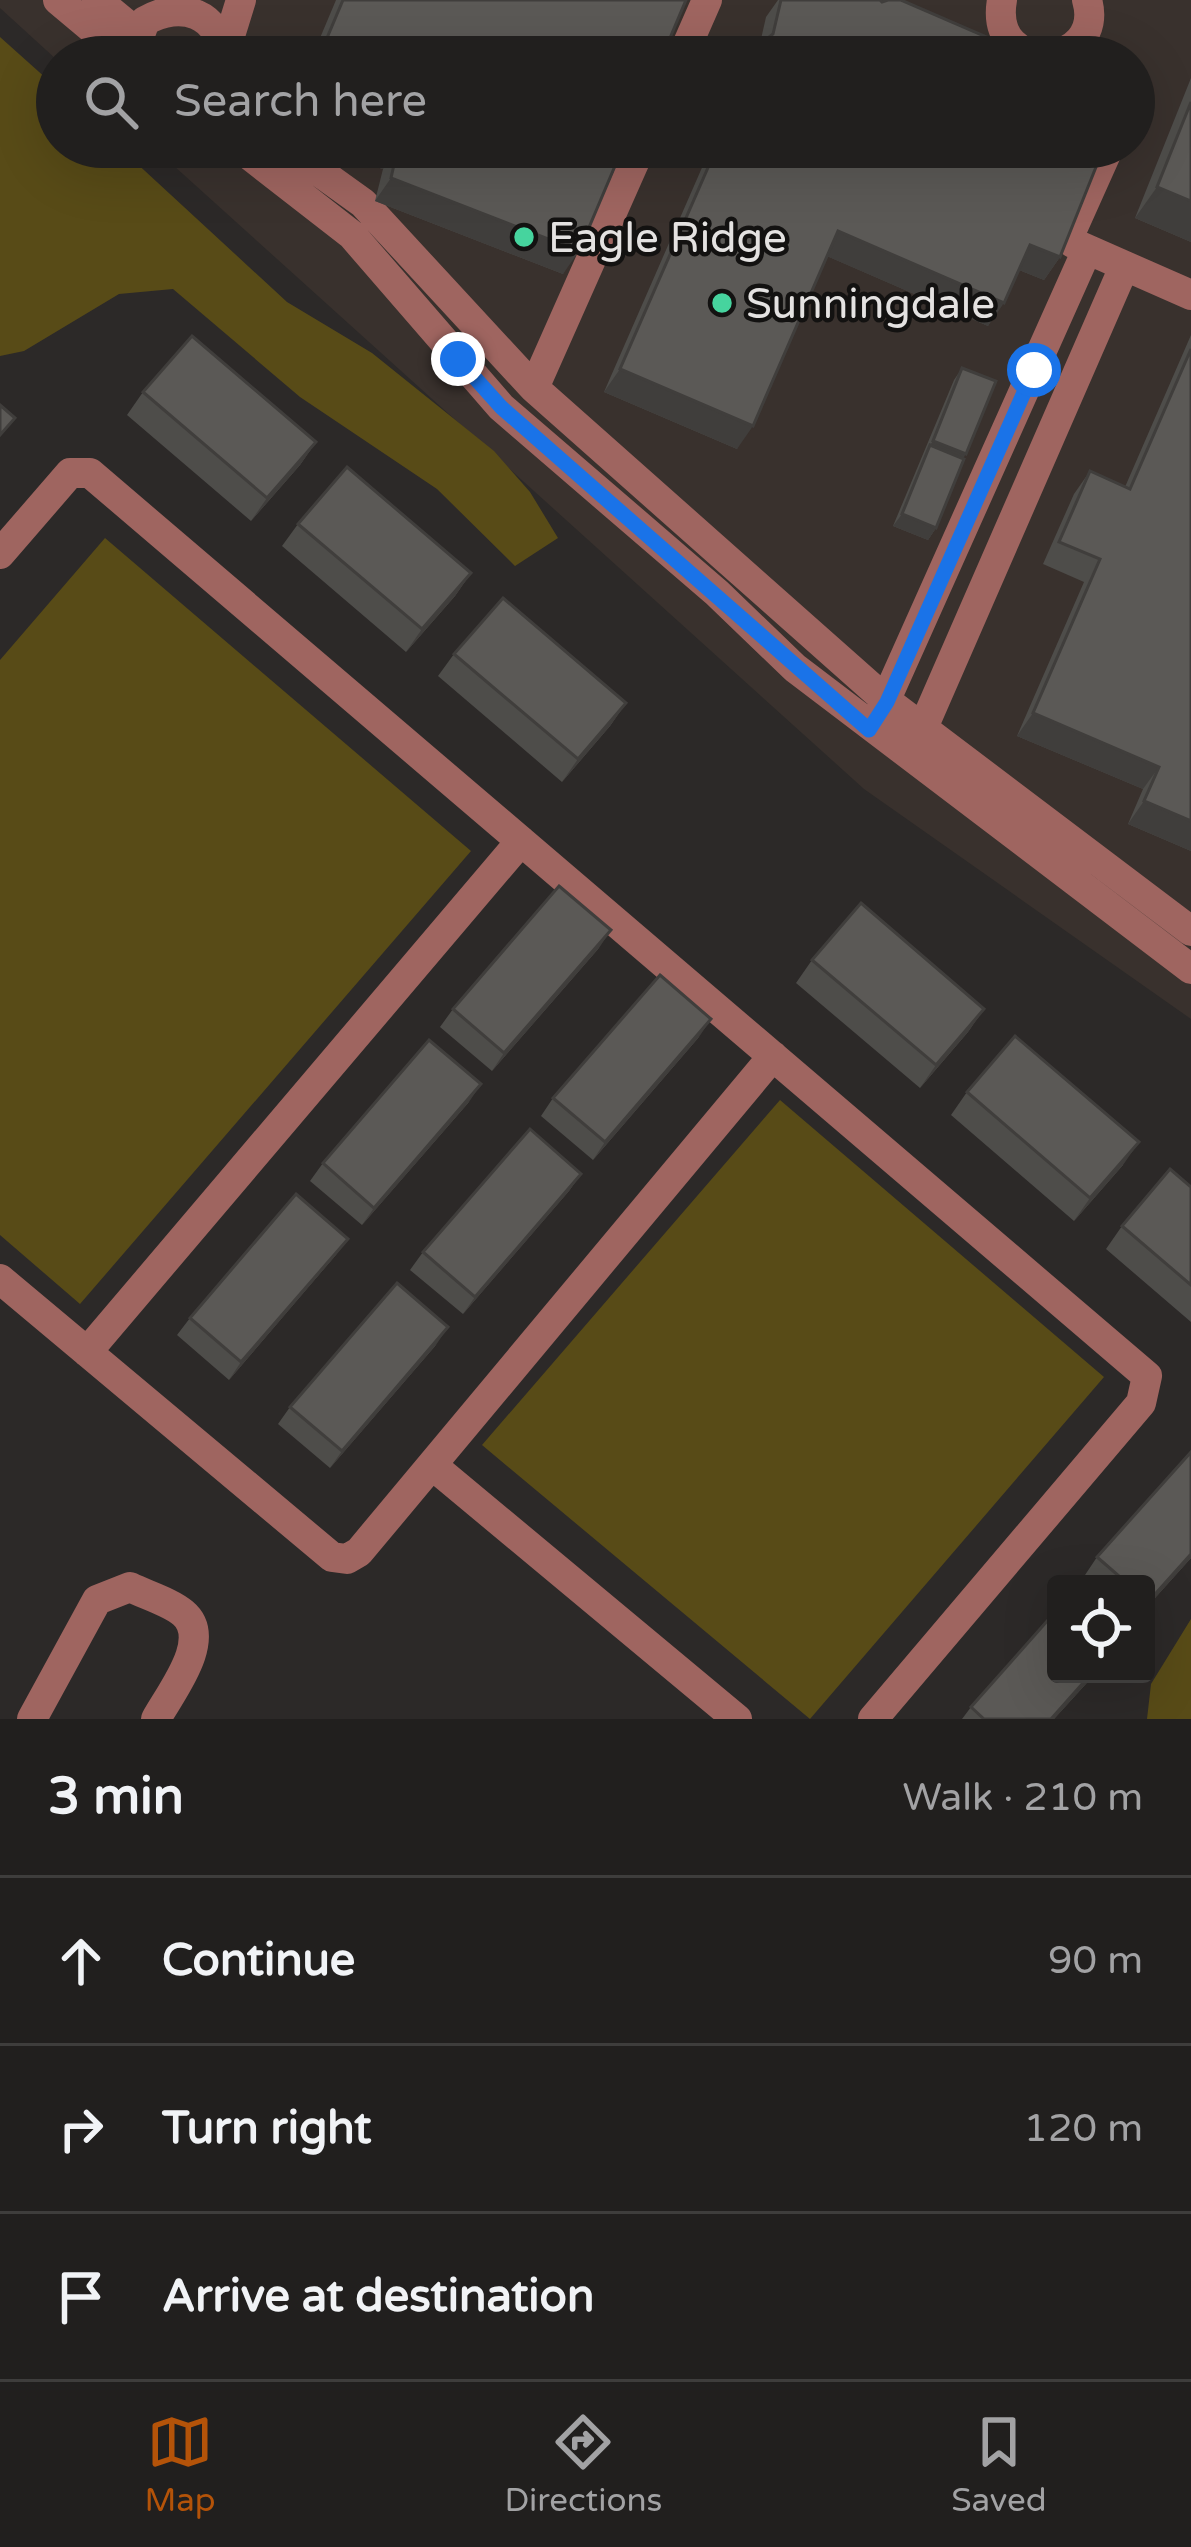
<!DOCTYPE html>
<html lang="en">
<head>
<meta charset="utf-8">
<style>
	body { margin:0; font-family:"Varela Round",sans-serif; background:#2d2c2b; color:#f1f3f6 }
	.controls { position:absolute; right:36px; bottom:36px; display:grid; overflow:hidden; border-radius:12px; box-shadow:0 12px 48px #0002 }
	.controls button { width:108px; height:108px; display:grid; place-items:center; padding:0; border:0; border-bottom:3px solid #3e3d3c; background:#211f1e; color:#f1f3f6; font:60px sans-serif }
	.stop { position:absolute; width:36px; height:36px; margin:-27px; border:9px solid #1a73e8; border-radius:50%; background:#fff }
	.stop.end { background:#1a73e8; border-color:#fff; box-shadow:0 3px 12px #0008 }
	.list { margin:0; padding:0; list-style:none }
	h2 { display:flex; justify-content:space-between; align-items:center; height:156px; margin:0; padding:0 48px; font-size:51px }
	h2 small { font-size:39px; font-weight:400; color:#a2a2a4 }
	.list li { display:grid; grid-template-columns:78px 1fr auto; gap:36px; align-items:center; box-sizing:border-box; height:168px; padding:0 48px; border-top:3px solid #3e3d3c }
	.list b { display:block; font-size:45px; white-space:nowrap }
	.list em { font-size:39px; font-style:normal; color:#a2a2a4 }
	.icon { flex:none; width:66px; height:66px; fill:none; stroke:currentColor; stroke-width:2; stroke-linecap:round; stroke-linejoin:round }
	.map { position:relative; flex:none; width:1191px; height:1719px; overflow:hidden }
	.search { position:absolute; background:#211f1e; box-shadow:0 12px 48px #0002; left:36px; right:36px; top:36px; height:132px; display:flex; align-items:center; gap:30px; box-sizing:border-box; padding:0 42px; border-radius:66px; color:#a2a2a4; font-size:45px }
	.sheet { height:660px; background:#211f1e }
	nav { display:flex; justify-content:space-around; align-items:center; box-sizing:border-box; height:168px; border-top:3px solid #3e3d3c; background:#211f1e; font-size:33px; color:#a2a2a4 }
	nav a { display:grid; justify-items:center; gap:6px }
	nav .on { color:#b45309 }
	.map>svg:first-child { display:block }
	.built { fill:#39312d }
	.green { fill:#584b17 }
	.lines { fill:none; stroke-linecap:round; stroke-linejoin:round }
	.minor { stroke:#9f6560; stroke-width:30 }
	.wall { fill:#4e4d4a }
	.shaded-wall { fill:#403e3c }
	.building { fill:#5b5956; stroke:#403e3c; stroke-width:3 }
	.route { stroke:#1a73e8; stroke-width:15 }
	.poi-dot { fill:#46d49e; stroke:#131211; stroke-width:4.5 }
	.labels { text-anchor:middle; stroke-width:9; stroke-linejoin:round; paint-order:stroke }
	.poi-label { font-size:42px; fill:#e4e2e1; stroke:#131211; text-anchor:start }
</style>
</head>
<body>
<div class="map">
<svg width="1191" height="1719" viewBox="0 0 1191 1719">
	<rect width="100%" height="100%" fill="#2c2928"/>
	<path class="built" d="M0 0H1191V1019L864 789 153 147H1134V57L57 60 0 8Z"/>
	<path class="green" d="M0 37 57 88V147H119L287 302 372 353 494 451 530 492 558 538 515 566 437 489 300 397 173 289 119 294 24 351 0 356Z
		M105 538 471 851 80 1304 0 1235V660Z
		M780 1100 1104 1377 810 1719 482 1445Z
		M1191 1619V1719H1147L1151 1684Z"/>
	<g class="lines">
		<path class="minor" d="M58 0 126 57
			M97 0 136 32
			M1002 0C988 79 1107 68 1087 0
			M224 55 241 0
			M132 57 145 21C181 0 220 13 223 57
			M682 57 707 0
			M239 147 352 235 501 407 717 593 795 668 1191 969
			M285 147 363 203 534 388 888 702 1191 931
			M1109 147 1070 234 1073 243 1191 295
			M534 388 641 147
			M0 554 70 473H90L1147 1376 1141 1403 873 1719
			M879 715 1087 250
			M915 746 1124 267
			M0 1279 332 1557 347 1559 359 1552 773 1056
			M87 1352 521 841
			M432 1465 737 1719
			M32 1719 97 1600 130 1587C146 1595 170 1602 183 1613 214 1639 170 1693 156 1719"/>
	</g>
	<path class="wall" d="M336 0H686L662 57H312Z
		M778 0H880L1033 57H753L759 48 766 17Z
		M1191 78V242L1135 218Z
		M311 147H623L563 274 375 201 383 169Z
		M711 147H1104L1060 257 1044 280 1019 270 988 326 827 256 737 449 604 392Z
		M1191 335V851L1128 824 1143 789 1017 736 1084 582 1043 564 1074 494 1090 471 1125 487Z
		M962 368 963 458 936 528 928 540 893 526 954 380Z
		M143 392 316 442 300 465 251 521 127 415Z
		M298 524 471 573 455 596 406 652 282 546Z
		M454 654 626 703 610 726 562 782 438 676Z
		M599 948 492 1071 440 1027 453 1009Z
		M812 960 984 1009 968 1032 920 1088 796 983Z
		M699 1037 593 1160 541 1116 553 1098Z
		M967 1092 1123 1165 1074 1221 951 1115Z
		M469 1102 362 1225 310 1181 323 1163Z
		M581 1174 569 1191 463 1314 410 1270 423 1252Z
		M1191 1187V1322L1106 1249 1122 1226Z
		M348 1239 335 1256 229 1380 177 1335 190 1318Z
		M436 1345 330 1468 278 1424 290 1407Z
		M1191 1452V1558L1146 1608V1584H1096L1085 1575 1097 1557Z
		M1095 1674 1054 1719H962L971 1707Z"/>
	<path class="shaded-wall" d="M311 147H398L383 169Z
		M391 178 579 251 563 274 375 201Z
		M1157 187 1191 201V242L1135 218Z
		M838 231 1004 303 988 326 822 254Z
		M1030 245 1060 257 1044 280 1014 268Z
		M620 369 753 426 737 449 604 392Z
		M933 441 966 454 958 466 928 448Z
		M316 442 300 465 251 521 267 498Z
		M902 514 936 528 928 540 893 526Z
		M471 573 455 596 406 652 422 629Z
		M626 703 610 726 562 782 578 759Z
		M1033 713 1159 767 1143 789 1017 736Z
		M1144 801 1191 821V851L1128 824Z
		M611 930 599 948 492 1071 504 1053Z
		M984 1009 968 1032 920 1088 936 1065Z
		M711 1019 699 1037 593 1160 605 1142Z
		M481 1084 469 1102 362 1225 374 1208Z
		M1139 1142 1123 1165 1074 1221 1090 1198Z
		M581 1174 569 1191 463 1314 475 1297Z
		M348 1239 335 1256 229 1380 241 1362Z
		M448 1327 436 1345 330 1468 342 1451Z
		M1191 1554V1558L1146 1608 1148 1602Z
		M1091 1674H1095L1054 1719H1051Z"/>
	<path class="building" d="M343 0H686L662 57H319Z
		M781 0H880L882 2 888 0H901L1033 57H757L764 41 773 34Z
		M1191 102V201L1157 187Z
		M398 147H623L579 251 391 178Z
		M717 147H1104L1060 257 1030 245 1004 303 838 231 753 426 620 369Z
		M192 336 316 442 267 498 143 392Z
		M1191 349V821L1144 801 1159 767 1033 713 1100 559 1059 542 1090 471 1130 489Z
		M962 368 996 381 966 454 933 441Z
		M0 405 15 418 0 435Z
		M930 445 964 459 936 528 902 514Z
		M347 467 471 573 422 629 298 524Z
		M503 598 626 703 578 759 454 654Z
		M559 886 611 930 504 1053 453 1009Z
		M861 903 984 1009 936 1065 812 960Z
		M660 975 711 1019 605 1142 553 1098Z
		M1015 1036 1139 1142 1090 1198 967 1092Z
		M429 1040 481 1084 374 1208 323 1163Z
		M530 1129 581 1174 475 1297 423 1252Z
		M1170 1169 1191 1187V1285L1122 1226Z
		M296 1194 348 1239 241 1362 190 1318Z
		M397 1283 448 1327 342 1451 290 1407Z
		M1191 1452V1554L1148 1602 1146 1600V1584H1128L1097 1557Z
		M1056 1611V1674H1091L1051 1719H984L971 1707Z"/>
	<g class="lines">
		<path class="route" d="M458 359 501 407 869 730 887 702 1034 370"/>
	</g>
	<g class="poi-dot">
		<circle cx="524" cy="237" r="12"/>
		<circle cx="722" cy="303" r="12"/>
	</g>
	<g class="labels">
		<g class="poi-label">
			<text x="548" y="252">Eagle Ridge</text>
			<text x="746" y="318">Sunningdale</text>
		</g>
	</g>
</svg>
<div class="controls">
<button><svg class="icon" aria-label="locate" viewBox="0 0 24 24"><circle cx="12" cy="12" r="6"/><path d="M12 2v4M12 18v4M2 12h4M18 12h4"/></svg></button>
</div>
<div class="stop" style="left:1034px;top:370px"></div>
<div class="stop end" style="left:458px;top:359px"></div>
<div class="search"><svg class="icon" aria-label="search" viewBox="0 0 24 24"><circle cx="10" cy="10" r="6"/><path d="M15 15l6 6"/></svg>Search here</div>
</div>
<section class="sheet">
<h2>3 min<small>Walk · 210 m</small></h2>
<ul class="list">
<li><svg class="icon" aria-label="ahead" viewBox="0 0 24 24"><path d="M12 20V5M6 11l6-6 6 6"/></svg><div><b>Continue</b></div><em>90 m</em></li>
<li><svg class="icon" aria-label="right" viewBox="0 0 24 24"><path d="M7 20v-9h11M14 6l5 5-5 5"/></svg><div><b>Turn right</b></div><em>120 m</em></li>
<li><svg class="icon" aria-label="arrive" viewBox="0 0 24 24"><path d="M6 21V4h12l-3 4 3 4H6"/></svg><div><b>Arrive at destination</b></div></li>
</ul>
</section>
<nav>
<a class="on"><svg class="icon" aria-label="map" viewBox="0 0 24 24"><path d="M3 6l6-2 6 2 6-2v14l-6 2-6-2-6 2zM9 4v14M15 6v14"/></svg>Map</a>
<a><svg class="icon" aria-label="directions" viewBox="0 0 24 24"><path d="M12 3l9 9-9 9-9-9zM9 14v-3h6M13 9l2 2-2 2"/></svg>Directions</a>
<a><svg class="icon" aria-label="saved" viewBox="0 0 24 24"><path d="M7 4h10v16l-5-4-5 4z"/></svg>Saved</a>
</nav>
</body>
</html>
